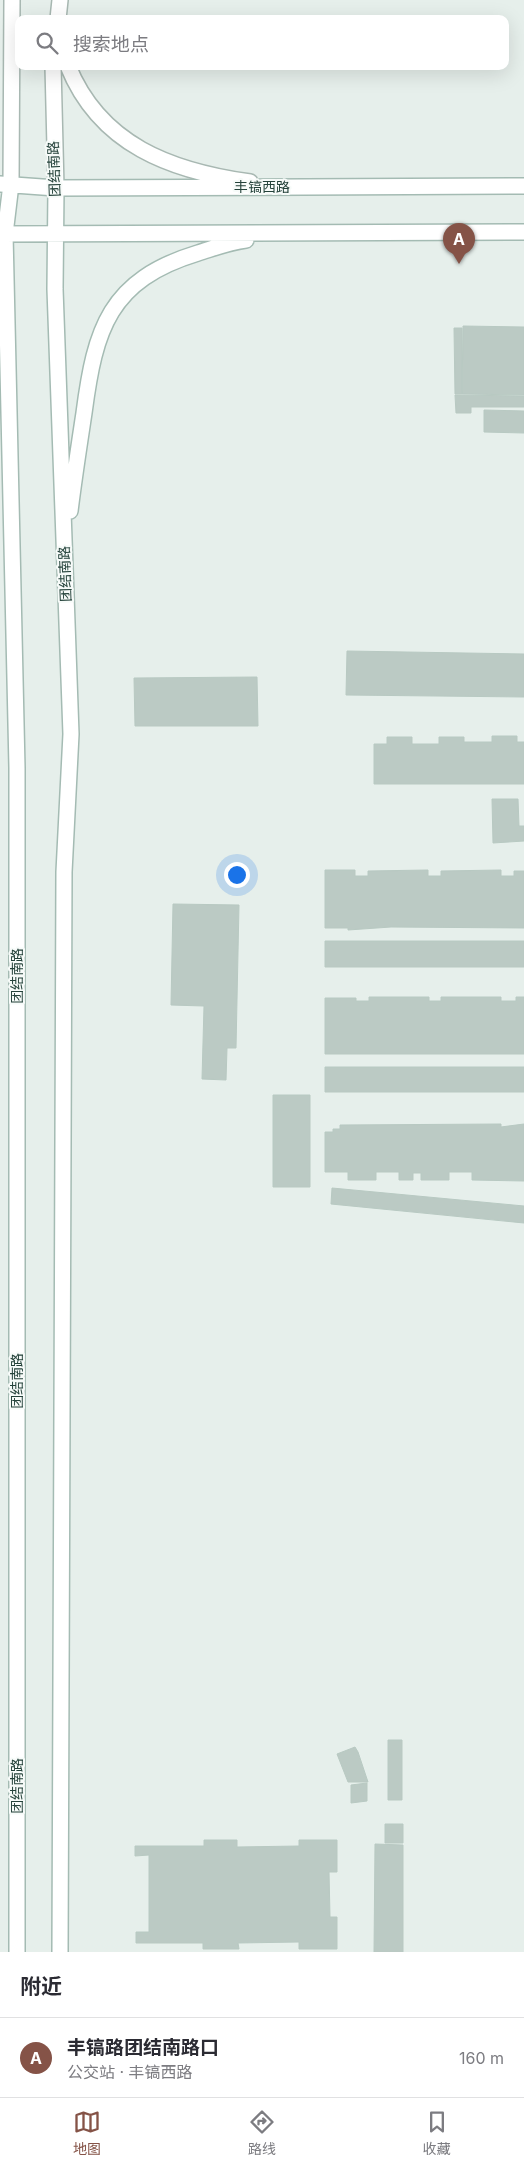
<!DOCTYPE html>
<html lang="zh">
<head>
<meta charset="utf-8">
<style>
	body { margin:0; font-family:Inter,"Noto Sans SC",sans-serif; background:#f2f2f3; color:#2b2b33 }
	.you { position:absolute; left:236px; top:874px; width:18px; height:18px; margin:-12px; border:4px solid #fff; border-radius:50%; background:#1a73e8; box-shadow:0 0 0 8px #1a73e833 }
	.badge { display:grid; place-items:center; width:32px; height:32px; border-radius:50%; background:#855347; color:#fff; font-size:16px; font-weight:700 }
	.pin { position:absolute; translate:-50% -41px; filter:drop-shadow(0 1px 2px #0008) }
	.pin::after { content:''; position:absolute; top:26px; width:18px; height:15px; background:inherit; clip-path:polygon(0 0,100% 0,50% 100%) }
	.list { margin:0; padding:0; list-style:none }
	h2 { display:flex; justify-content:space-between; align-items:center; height:65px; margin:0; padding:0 20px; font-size:21px }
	h2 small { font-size:16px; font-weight:400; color:#7c7c81 }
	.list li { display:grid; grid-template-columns:32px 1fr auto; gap:15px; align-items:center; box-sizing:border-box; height:80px; padding:0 20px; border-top:1px solid #e1e1e2 }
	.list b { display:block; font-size:19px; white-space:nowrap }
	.list p { margin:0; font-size:16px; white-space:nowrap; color:#7c7c81 }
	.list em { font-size:16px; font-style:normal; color:#7c7c81 }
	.icon { flex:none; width:28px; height:28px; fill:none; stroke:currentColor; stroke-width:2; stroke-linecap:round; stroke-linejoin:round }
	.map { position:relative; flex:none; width:524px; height:1952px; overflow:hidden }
	.search { position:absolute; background:#fff; box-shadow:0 5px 20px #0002; left:15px; right:15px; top:15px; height:55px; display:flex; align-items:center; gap:12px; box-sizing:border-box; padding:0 18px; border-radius:10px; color:#7c7c81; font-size:19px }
	.sheet { height:145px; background:#fff }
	nav { display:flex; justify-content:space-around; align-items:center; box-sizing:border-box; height:70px; border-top:1px solid #e1e1e2; background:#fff; font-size:14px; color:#7c7c81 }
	nav a { display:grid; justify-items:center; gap:2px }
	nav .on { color:#855347 }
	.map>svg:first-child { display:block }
	.building { fill:#bbcac4; stroke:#b8c9c2 }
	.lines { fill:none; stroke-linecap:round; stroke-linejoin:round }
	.tertiary-casing { stroke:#a8b8b2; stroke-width:18 }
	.secondary-casing { stroke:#a4bbb3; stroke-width:18 }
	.tertiary { stroke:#fff; stroke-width:15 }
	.secondary { stroke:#fff; stroke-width:15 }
	.labels { text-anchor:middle; stroke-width:4; stroke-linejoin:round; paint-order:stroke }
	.street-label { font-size:14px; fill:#24423a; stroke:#f7fbf9 }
</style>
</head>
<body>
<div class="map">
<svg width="524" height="1952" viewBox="0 0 524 1952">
	<rect width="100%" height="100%" fill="#e6efeb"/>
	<path class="building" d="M463 326 524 327V395L462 394Z
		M454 328H462V394H455Z
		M455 395 524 396V407H471V413H456Z
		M484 410 524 411V433L484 432Z
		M347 651 524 654V697L346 695Z
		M257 677 258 726H135L134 678Z
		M492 736H517V742H524V784H374V744H387V737H412V744H439V737H464V742H492Z
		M492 799H518L519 826H524V841L493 843Z
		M325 870H355V876H368V871L428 870V876H441V871L501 870V876H514V871H524V928L391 927 348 930V928H325Z
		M173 904 239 905 236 1048H227L226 1080 202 1079 204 1006 171 1005Z
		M325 941H524V967H325Z
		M369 997H429V1001H441V997H501V1001H516V997H524V1054H325V998H356V1001H369Z
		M325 1067H524V1092H325Z
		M273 1095H310V1187H273Z
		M501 1124V1127L524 1124V1181L472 1180V1172H449V1180H421V1173H413V1180H399V1172H376V1180H348V1172H325V1132H333V1129H340V1125Z
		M332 1188 524 1206V1223L331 1204Z
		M388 1740H402V1800H388Z
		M355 1747 358 1752 368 1782H348L337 1754Z
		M367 1783V1801L351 1803V1785Z
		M385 1824H403V1843H385Z
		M204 1840H237V1847L299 1846V1840H337V1872H329L330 1917H337V1949H299V1942L238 1943 239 1949H203V1943H136V1932H149V1855L135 1856V1846H204Z
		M375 1844 403 1845V1952H374Z"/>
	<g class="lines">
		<defs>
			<path id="tertiary" d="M58 19 60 0
				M53 66 56 188
				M68 66C100 145 171 171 250 182
				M11 184 12 0"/>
			<path id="secondary" d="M0 184 56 188 524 186
				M11 184 5 234 17 768V1952
				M56 188 55 289 71 734 64 872 60 1952
				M0 234 524 232
				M70 511C74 478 79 446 84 413 95 329 109 280 198 253 214 248 229 242 246 240"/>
		</defs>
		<use href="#tertiary" class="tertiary-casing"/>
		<use href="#secondary" class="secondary-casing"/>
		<use href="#tertiary" class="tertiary"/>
		<use href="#secondary" class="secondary"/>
	</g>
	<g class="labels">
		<g class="street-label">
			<text transform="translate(54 169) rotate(-92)" y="5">团结南路</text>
			<text x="262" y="192">丰镐西路</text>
			<text transform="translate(65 574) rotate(-92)" y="5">团结南路</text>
			<text transform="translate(17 976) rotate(-90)" y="5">团结南路</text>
			<text transform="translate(17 1381) rotate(-90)" y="5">团结南路</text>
			<text transform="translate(17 1786) rotate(-90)" y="5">团结南路</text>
		</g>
	</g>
</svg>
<div class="you"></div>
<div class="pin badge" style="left:459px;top:264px">A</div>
<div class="search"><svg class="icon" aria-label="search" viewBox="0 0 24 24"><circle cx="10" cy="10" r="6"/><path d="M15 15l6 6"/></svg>搜索地点</div>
</div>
<section class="sheet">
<h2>附近<small></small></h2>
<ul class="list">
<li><span class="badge">A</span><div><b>丰镐路团结南路口</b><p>公交站 · 丰镐西路</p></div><em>160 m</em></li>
</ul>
</section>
<nav>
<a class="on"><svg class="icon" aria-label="map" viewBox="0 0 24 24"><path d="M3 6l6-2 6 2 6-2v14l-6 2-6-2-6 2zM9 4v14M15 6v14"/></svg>地图</a>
<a><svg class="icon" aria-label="directions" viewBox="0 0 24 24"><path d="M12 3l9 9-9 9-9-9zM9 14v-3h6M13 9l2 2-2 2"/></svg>路线</a>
<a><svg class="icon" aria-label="saved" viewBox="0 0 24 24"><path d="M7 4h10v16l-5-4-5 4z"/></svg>收藏</a>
</nav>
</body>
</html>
